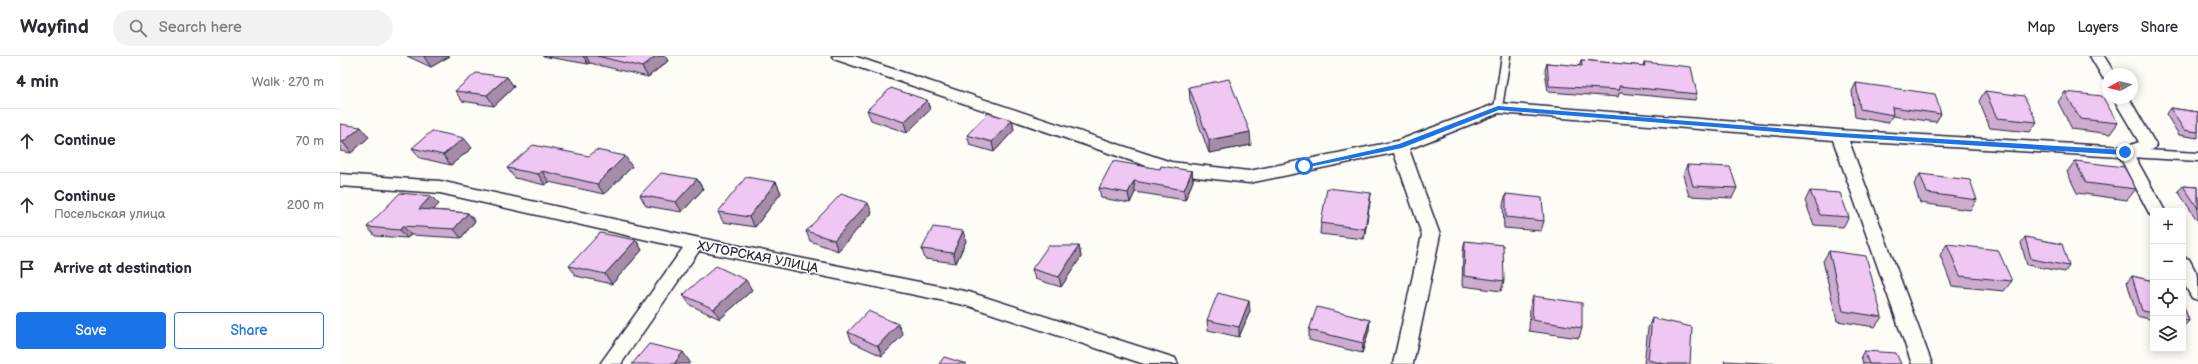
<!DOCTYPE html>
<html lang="en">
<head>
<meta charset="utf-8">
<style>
	body { margin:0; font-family:"Balsamiq Sans",sans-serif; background:#f2f2f3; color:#2b2b33 }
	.controls { position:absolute; right:12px; bottom:12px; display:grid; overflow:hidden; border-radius:4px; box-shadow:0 2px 10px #0003 }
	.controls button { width:36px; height:36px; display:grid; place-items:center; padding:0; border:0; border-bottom:1px solid #e1e1e2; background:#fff; color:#2b2b33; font:20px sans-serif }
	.compass { position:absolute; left:1762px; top:12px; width:36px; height:36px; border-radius:50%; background:#fff; box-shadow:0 2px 10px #0003; rotate:262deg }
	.stop { position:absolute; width:12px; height:12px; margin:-9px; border:3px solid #1a73e8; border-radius:50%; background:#fff }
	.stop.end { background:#1a73e8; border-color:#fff; box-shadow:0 1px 4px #0008 }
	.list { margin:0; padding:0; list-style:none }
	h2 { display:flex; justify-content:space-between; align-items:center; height:52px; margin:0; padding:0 16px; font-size:17px }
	h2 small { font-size:13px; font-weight:400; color:#7c7c81 }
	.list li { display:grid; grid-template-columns:26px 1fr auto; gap:12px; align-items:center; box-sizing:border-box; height:64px; padding:0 16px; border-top:1px solid #e1e1e2 }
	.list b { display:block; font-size:15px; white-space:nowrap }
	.list p { margin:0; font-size:13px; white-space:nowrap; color:#7c7c81 }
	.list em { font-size:13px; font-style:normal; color:#7c7c81 }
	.actions { display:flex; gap:8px; padding:12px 16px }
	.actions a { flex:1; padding:9px 0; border:1px solid #1a73e8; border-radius:4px; text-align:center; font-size:14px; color:#1a73e8 }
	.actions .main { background:#1a73e8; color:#fff }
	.icon { flex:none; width:22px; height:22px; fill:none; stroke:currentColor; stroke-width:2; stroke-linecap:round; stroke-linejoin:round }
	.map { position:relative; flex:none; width:1858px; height:308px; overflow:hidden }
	header { display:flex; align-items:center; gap:24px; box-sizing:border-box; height:56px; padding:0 20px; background:#fff; border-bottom:1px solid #e1e1e2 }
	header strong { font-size:19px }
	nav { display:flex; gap:22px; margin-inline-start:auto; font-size:14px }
	.search { width:280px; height:36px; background:#f2f2f3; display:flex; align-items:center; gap:10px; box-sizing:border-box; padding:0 14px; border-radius:22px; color:#7c7c81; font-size:15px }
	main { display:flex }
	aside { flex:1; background:#fff }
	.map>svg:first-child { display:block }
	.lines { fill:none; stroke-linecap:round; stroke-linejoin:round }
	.lane-casing { stroke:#22223b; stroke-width:11 }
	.street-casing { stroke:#22223b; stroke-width:3 }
	.lane { stroke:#fdfcf7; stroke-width:8 }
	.street { fill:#fdfcf7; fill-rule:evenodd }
	.wall { fill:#cdacd0; stroke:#22223b }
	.shaded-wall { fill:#a78ca9; stroke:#22223b }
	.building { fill:#eec8f2; stroke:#22223b }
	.route { fill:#1a73e8 }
	.labels { text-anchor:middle; stroke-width:3; stroke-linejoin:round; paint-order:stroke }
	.street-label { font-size:13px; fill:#22223b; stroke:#fdfcf7 }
</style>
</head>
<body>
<header>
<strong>Wayfind</strong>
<div class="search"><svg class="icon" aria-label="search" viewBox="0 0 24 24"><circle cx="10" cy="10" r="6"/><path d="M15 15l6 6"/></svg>Search here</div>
<nav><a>Map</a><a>Layers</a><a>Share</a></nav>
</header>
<main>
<aside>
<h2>4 min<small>Walk · 270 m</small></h2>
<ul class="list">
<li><svg class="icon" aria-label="ahead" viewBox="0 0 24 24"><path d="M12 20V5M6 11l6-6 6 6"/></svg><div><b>Continue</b></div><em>70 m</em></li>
<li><svg class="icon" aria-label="ahead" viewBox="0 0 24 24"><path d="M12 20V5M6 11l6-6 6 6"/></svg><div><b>Continue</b><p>Посельская улица</p></div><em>200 m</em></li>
<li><svg class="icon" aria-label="arrive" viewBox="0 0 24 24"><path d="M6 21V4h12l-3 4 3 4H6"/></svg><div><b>Arrive at destination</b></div></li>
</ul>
<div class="actions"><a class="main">Save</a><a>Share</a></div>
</aside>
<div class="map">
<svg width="1858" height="308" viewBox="0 0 1858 308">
	<rect width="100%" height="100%" fill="#fdfcf7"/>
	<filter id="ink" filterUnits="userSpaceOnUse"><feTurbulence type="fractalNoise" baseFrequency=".025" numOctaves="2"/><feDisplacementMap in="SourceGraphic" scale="8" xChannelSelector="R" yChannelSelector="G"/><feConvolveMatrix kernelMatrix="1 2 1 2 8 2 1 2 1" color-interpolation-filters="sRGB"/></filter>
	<g filter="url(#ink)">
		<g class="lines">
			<defs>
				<path id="lane" d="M1158 52 1166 0
					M1790 97 1858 101"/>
				<path id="street" d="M492 0H514L831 106 909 115 1057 85 1158 47 1499 74 1785 91 1799 86 1773 42H1789L1816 89 1814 93 1794 99 1825 155H1813V160L1810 159 1780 101 1509 85 1592 308H1572L1493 84 1159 57 1069 93 1100 179 1073 308H1053L1082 179 1054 97 909 127 830 118 494 3Z
					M1750 0H1764L1775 18H1768V24L1763 22Z
					M0 118 100 125 355 181 629 236 835 302 838 308H804L629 250 359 195 281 308H260L343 192 100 137 0 130Z
					M1843 201 1849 203 1858 220V244L1852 242 1843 226Z"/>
			</defs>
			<use href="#lane" class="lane-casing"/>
			<use href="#street" class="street-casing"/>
			<use href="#lane" class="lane"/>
			<use href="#street" class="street"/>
		</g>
		<path class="wall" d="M67 0H110L91 11Z
			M202 0H325L328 5 308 21 250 7 248 8Z
			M1241 4 1303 10 1304 6 1357 38 1355 44 1279 37 1278 41 1208 36 1205 14 1207 7 1239 10Z
			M167 21 174 31 154 50 122 45 115 35Z
			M1516 27 1601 58 1596 66 1552 60 1548 67 1515 61 1512 35Z
			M849 31 911 89 869 97 850 44Z
			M1645 35 1697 66 1690 76 1650 72 1639 45Z
			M1725 36 1778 67 1770 78 1732 73 1718 46Z
			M587 44 590 54 567 77 531 64 527 54Z
			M1830 52 1858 56V82L1839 79 1826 58Z
			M672 64 674 74 654 96 630 89 627 79Z
			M0 68 29 81 11 97 0 95Z
			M72 92H132L111 109 80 102Z
			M1735 105 1796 133 1787 144 1737 137 1727 116Z
			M1347 109 1397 132 1392 142 1349 140 1343 119Z
			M292 111 264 138 209 126 205 129 175 122 167 112Z
			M820 113 852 115 853 125 845 144 795 136 790 147 761 142 759 132Z
			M1580 118 1637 144 1630 154 1580 147 1574 128Z
			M357 123 363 133 342 156 306 150 300 139Z
			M436 126 441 137 415 171 383 166 378 156Z
			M1843 130 1858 131V164H1857L1838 135Z
			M1470 135 1509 161 1503 171 1474 169 1465 145Z
			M1031 137 1024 183 980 178 981 167Z
			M1166 138 1204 165 1201 175 1164 172 1163 148Z
			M91 140 99 148 93 154 128 157 135 165 121 182 71 179 67 182 35 180 27 171Z
			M532 157 498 195 470 185 466 175Z
			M1685 181 1729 210 1725 216 1687 209 1681 187Z
			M296 184 302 194 272 228 236 220 229 210Z
			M626 185 616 207 585 203 582 193Z
			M1125 185 1164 225 1161 235 1122 230 1123 195Z
			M1607 188 1672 225 1664 235 1612 230 1600 199Z
			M739 190 741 201 721 231 695 223 692 213Z
			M1489 195 1542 261 1535 271 1497 265 1483 205Z
			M1792 220 1813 225V264L1797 260 1787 226Z
			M412 234 380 263 350 249 343 239Z
			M1193 240 1242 272 1239 282 1189 275 1190 250Z
			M1843 248 1849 265 1843 271Z
			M910 255 899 281 868 274 867 264Z
			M1312 262 1350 308H1304L1308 272Z
			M969 274H1029L1022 297 969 284Z
			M508 276 563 279 542 300 512 286Z
			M1524 295 1561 308H1523L1521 300Z"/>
		<path class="shaded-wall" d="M85 0H110L91 11 84 1Z
			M243 0H246L250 7 248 8Z
			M316 0H325L328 5 308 21 302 11Z
			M167 21 174 31 154 50 147 39Z
			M587 44 590 54 567 77 564 66Z
			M672 64 674 74 654 96 652 86Z
			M21 71 29 81 11 97 3 86Z
			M910 76 911 89 869 97V84Z
			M124 82 132 92 111 109 103 99Z
			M285 100 292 111 264 138 257 128Z
			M202 115 209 126 205 129 198 118Z
			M852 115 853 125 845 144 844 134Z
			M357 123 363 133 342 156 336 146Z
			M794 125 795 136 790 147 788 137Z
			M436 126 441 137 415 171 409 161Z
			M1031 137 1030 147 1024 183 1025 173Z
			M91 140 99 148 86 162 79 153Z
			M528 147 532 157 498 195 494 184Z
			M128 157 135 165 121 182 114 173Z
			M63 170 71 179 67 182 60 174Z
			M623 175 626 185 616 207 613 197Z
			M296 184 302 194 272 228 265 218Z
			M739 190 741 201 721 231 719 221Z
			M406 224 412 234 380 263 374 253Z
			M909 245 910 255 899 281V271Z
			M1030 264 1029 274 1022 297 1023 287Z
			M558 268 563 279 542 300 538 290Z
			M343 296 350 306 349 308H334Z"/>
		<path class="building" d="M257 0H316L302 11Z
			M1241 4 1305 10 1304 6 1351 11 1357 38 1279 30 1280 34 1209 30 1207 7 1242 10Z
			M136 17 167 21 147 39 115 35Z
			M889 23 910 76 869 84 849 31Z
			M1516 27 1595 38 1601 58 1552 51 1553 59 1520 53Z
			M551 32 587 44 564 66 527 54Z
			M1645 35 1684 40 1697 66 1657 62Z
			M1725 36 1762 40 1778 67 1740 63Z
			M1830 52 1858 56V76L1844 74Z
			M648 57 672 64 652 86 627 79Z
			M0 68 21 71 3 86H0Z
			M92 75 124 82 103 99 72 92Z
			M193 89 249 100 256 94 285 100 257 128 202 115 198 118 167 112Z
			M773 105 820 113 821 110 852 115 844 134 794 125 788 137 759 132Z
			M1735 105 1784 111 1796 133 1746 127Z
			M1347 109 1390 111 1397 132 1353 130Z
			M321 117 357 123 336 146 300 139Z
			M1580 118 1630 124 1637 144 1587 137Z
			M406 121 436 126 409 161 378 156Z
			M1843 130 1858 131V152Z
			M987 132 1031 137 1025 173 981 167Z
			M1470 135 1500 137 1509 161 1480 159Z
			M60 137 91 140 79 153 128 157 114 173 63 170 60 174 27 171Z
			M501 138 528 147 494 184 466 175Z
			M1166 138 1202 142 1204 165 1166 161Z
			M593 171 623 175 613 197 582 193Z
			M260 177 296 184 265 218 229 210Z
			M1685 181 1722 188 1729 210 1691 203Z
			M1125 185 1163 189 1164 225 1124 220Z
			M1607 188 1658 194 1672 225 1620 220Z
			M708 190H739L719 221 692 213Z
			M1489 195 1526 200 1542 261 1503 255Z
			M376 210 406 224 374 253 343 239Z
			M1792 220 1813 225V257L1802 255Z
			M878 237 909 245 899 271 867 264Z
			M1193 240 1242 247V272L1192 264Z
			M1843 248 1849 265 1843 264Z
			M977 251 1030 264 1023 287 969 274Z
			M528 255 558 268 538 290 508 276Z
			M1312 262 1352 271 1350 308H1325L1308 304Z
			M309 288 343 296 334 308H292Z
			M1524 295 1556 297 1561 308H1529Z
			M604 301 627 308H599Z
			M1384 305 1439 308H1440H1385Z"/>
	</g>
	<path class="route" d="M1158 50 1499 77 1785 94 1788 96 1785 99 1499 81 1159 54 1062 92 964 112 961 110 1059 88Z"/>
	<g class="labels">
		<g class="street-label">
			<text transform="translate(418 200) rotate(11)" y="5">ХУТОРСКАЯ УЛИЦА</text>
		</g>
	</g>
</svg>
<div class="controls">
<button>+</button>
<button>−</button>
<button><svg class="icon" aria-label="locate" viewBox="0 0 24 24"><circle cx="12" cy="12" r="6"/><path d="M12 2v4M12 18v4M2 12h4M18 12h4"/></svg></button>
<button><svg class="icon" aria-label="layers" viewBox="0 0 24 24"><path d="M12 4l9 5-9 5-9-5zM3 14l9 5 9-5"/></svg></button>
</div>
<svg class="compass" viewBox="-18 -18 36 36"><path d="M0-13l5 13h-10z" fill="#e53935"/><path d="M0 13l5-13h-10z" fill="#7c7c81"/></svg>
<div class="stop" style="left:964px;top:110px"></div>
<div class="stop end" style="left:1785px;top:96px"></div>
</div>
</main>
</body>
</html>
